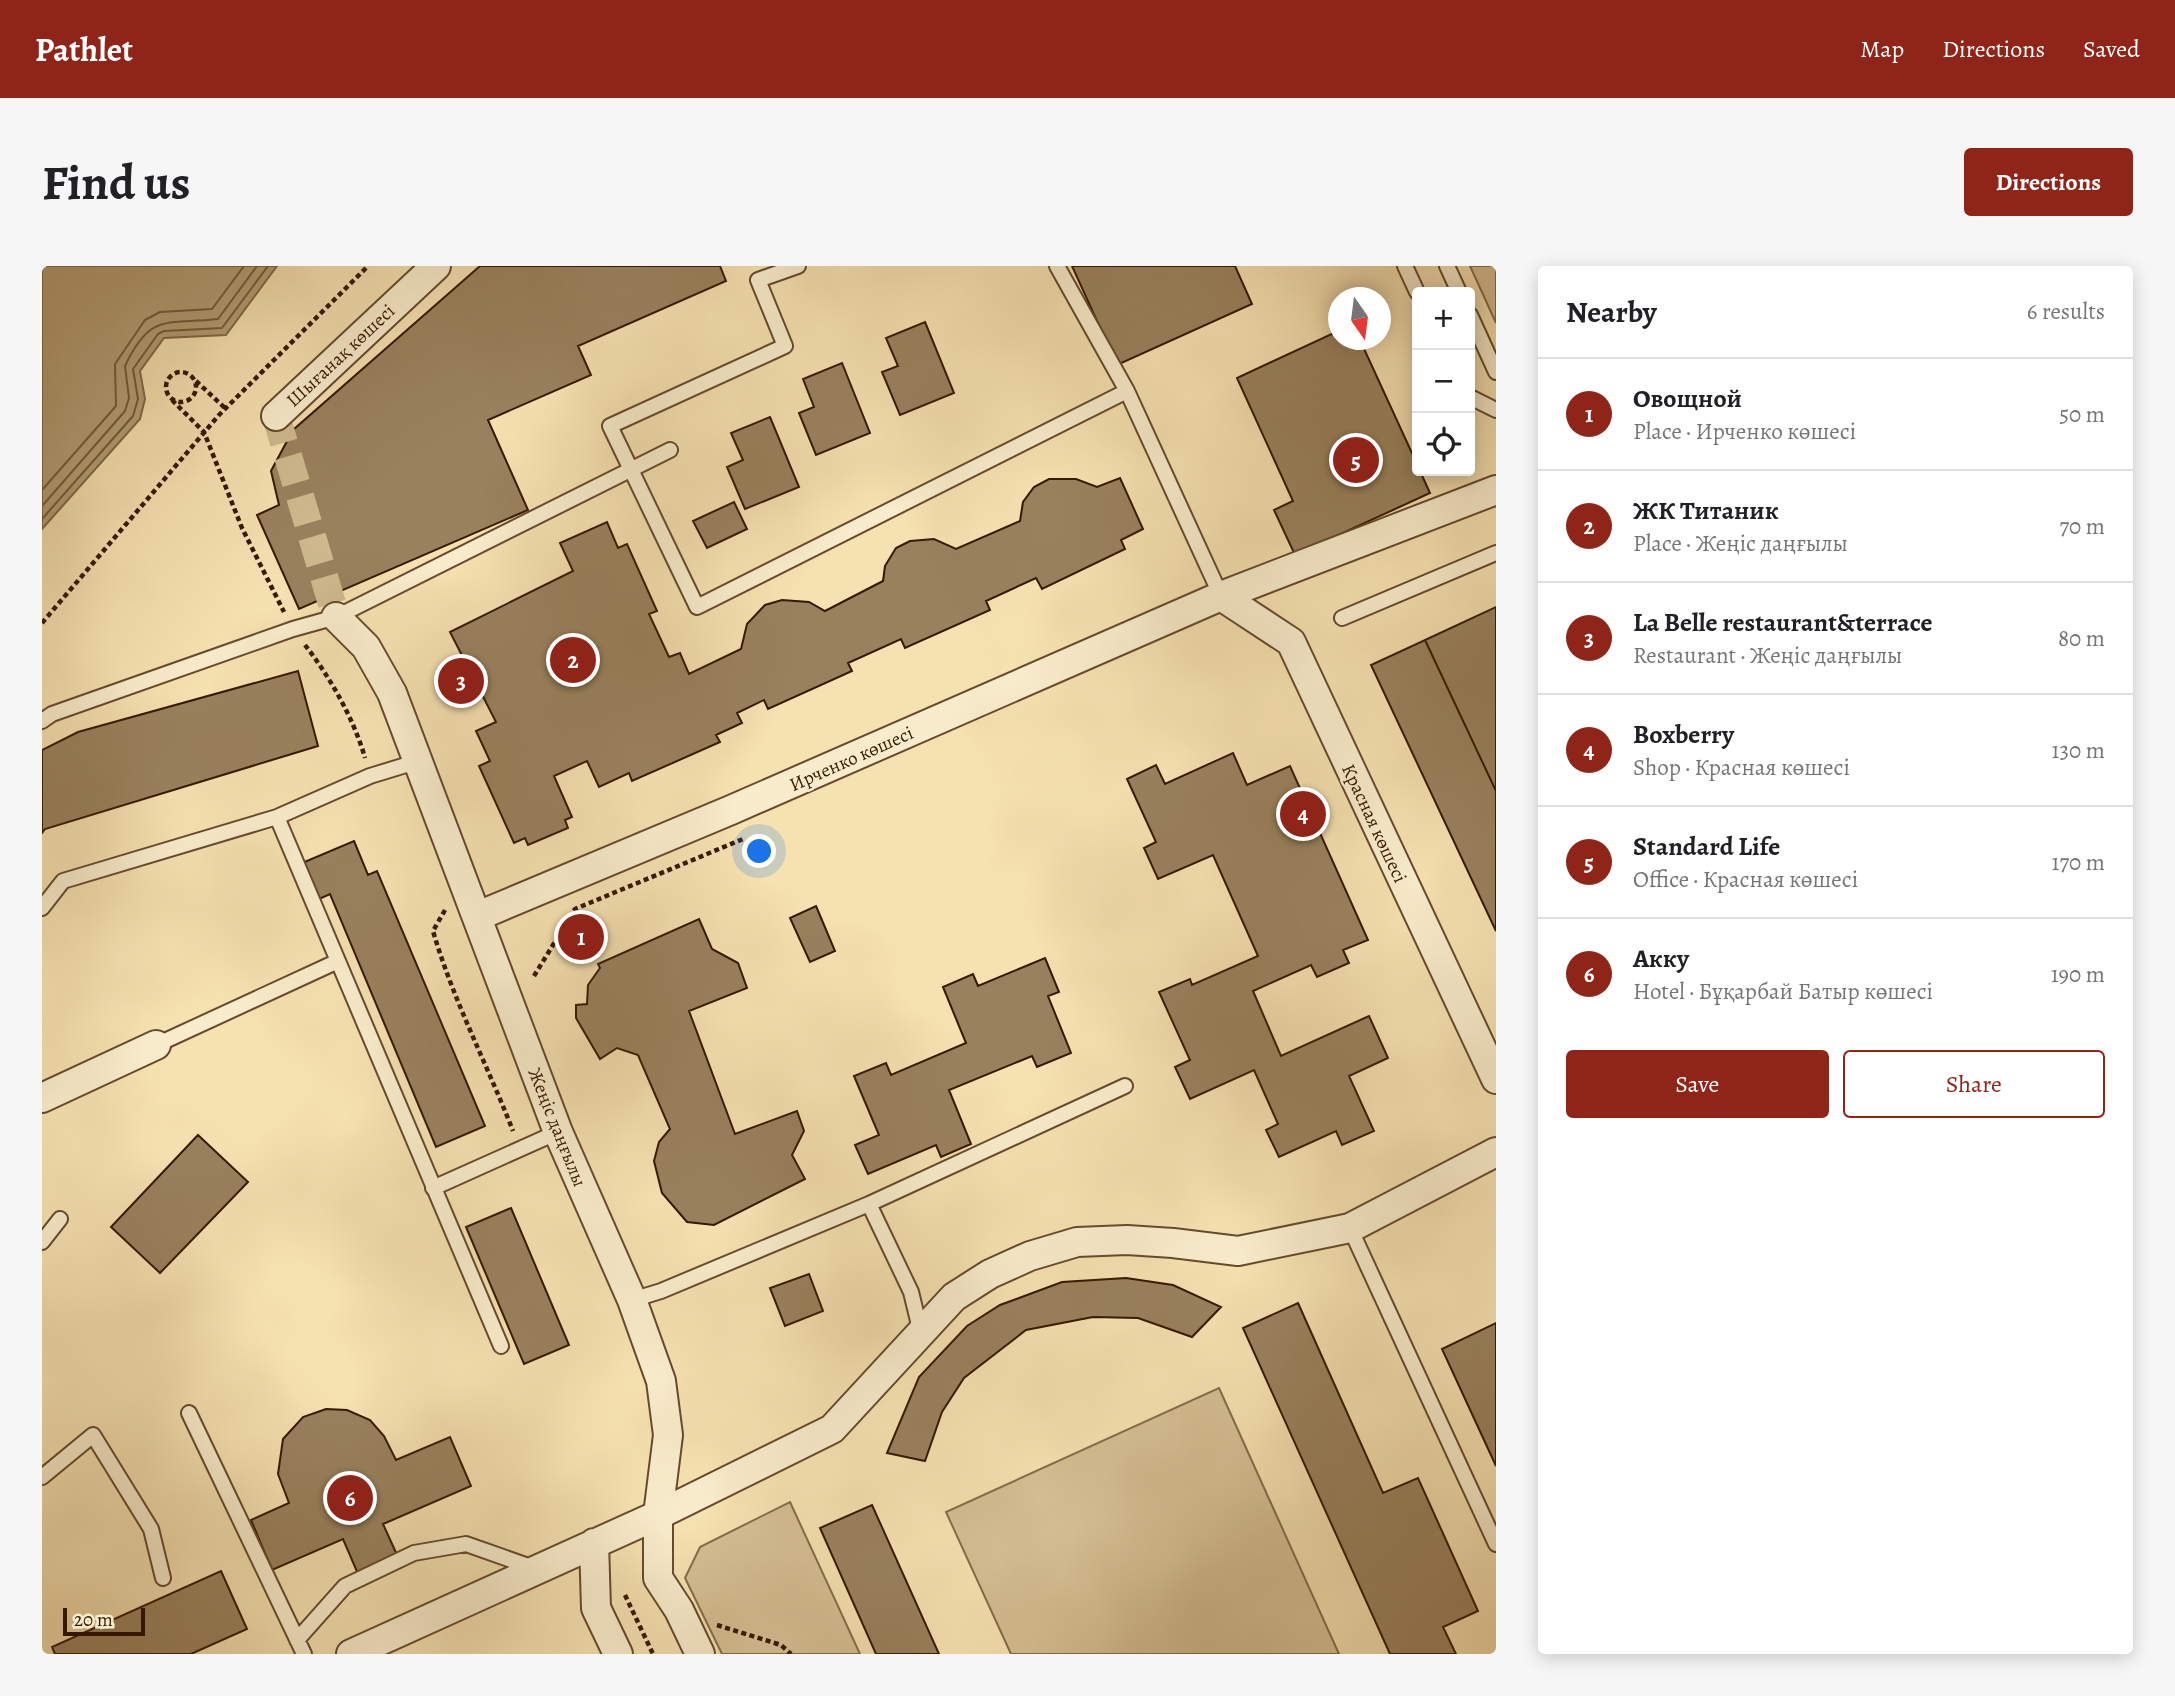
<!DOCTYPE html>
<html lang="en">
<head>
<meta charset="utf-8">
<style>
	body { margin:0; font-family:Alegreya,serif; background:#f6f6f6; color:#202124 }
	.controls { position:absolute; right:21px; top:21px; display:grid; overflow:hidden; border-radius:7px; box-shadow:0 4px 18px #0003 }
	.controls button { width:63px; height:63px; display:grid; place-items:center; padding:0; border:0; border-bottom:2px solid #e0e0e0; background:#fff; color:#202124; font:35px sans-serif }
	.compass { position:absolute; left:1286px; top:21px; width:63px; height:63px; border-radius:50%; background:#fff; box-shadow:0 4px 18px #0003; rotate:166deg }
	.scale { position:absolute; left:21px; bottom:18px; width:82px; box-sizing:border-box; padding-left:7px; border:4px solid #351801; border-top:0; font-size:19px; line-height:24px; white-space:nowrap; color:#351801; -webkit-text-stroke:5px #f9eccc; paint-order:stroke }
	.you { position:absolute; left:718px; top:586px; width:24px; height:24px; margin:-18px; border:5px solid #fff; border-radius:50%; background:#1a73e8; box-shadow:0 0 0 10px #1a73e833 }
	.badge { display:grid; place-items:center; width:46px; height:46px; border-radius:50%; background:#8f2418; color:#fff; font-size:23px; font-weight:700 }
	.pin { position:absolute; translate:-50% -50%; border:4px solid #fff; box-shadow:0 2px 7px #0006 }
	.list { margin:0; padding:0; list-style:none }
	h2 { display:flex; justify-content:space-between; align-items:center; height:91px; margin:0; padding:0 28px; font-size:30px }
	h2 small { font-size:23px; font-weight:400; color:#757577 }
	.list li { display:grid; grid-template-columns:46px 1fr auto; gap:21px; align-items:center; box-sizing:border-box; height:112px; padding:0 28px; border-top:2px solid #e0e0e0 }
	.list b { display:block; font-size:26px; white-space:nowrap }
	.list p { margin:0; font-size:23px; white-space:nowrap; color:#757577 }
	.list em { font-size:23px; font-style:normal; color:#757577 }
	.actions { display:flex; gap:14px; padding:21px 28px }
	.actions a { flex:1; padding:16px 0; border:2px solid #8f2418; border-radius:7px; text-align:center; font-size:24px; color:#8f2418 }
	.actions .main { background:#8f2418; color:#fff }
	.icon { flex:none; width:38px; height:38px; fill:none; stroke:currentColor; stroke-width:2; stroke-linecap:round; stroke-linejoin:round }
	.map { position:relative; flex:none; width:1454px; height:1388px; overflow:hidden; border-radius:7px }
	header { display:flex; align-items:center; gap:42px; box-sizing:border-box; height:98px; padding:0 35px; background:#8f2418; color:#fff }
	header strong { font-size:33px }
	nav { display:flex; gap:38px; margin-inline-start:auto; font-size:24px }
	.intro { display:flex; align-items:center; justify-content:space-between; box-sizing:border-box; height:168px; padding:0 42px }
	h1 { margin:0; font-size:49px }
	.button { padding:18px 32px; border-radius:7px; background:#8f2418; color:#fff; font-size:24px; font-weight:700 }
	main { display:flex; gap:42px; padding:0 42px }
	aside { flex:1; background:#fff; border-radius:7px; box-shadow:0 4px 18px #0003 }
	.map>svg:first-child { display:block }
	.green { fill:#d5bf93; stroke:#856c4a; stroke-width:2 }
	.water { fill:#b49d75; stroke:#816847; stroke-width:2 }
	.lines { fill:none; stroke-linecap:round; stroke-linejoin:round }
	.shore { stroke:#745a3b; stroke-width:2 }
	.building { fill:#99815d; stroke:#351801; stroke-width:2 }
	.street-tunnel { stroke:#cfb98e; stroke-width:28; stroke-dasharray:28 14; stroke-linecap:butt }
	.lane-casing { stroke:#654a2d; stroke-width:18 }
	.street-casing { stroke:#654a2d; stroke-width:32 }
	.path { stroke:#351801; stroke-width:4.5; stroke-dasharray:5 3.5; stroke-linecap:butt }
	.lane { stroke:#f9eccc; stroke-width:14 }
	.street { stroke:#f9eccc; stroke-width:28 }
	.labels { text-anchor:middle; stroke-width:5; stroke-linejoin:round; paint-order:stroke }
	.street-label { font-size:19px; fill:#351801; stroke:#f9eccc }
</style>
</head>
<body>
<header>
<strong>Pathlet</strong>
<nav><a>Map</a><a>Directions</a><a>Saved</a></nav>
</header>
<div class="intro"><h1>Find us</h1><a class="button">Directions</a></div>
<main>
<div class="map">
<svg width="1454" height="1388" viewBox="0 0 1454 1388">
	<rect width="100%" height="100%" fill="#f6e1b1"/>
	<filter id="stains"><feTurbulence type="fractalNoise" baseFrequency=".00286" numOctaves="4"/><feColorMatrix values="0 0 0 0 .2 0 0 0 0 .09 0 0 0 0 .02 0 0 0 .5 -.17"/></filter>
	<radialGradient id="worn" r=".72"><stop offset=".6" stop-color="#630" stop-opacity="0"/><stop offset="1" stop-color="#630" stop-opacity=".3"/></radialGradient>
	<path class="green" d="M1428 0H1454V57Z
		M1177 1122 1297 1388H969L904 1246Z
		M748 1236 818 1388H680L643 1312 658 1281Z"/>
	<path class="water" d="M0 0H235L184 69 122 72 98 105 103 133 98 153 0 263Z"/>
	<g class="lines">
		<path class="shore" d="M0 224 74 140 73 98 103 54 118 46 170 43 202 0
			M0 240 83 145 87 132 83 100C109 45 126 59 176 53L215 0
			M0 253 91 150 96 133 91 103 116 68 122 65 180 62 226 0"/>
	</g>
	<path class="building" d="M438 0H678L684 15 536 80 549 109 446 154 486 244 257 343 215 249 237 239 229 205 251 164Z
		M1030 0H1193L1210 38 1075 99Z
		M883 56 912 127 858 149 840 106 856 100 844 72Z
		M1296 65V74H1318L1375 198V205H1378L1388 227 1253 289 1232 244 1251 235 1195 112Z
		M800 97 828 167 774 189 757 147 772 141 761 113Z
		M728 151 757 221 703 243 685 201 701 194 689 167Z
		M1078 212 1101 263 1079 274 1083 283 1000 323 994 312 944 335 948 344 863 382 859 373 806 397 810 405 726 443 722 434 695 447 700 457 674 469 678 476 590 515 587 507 557 521 545 495 512 510 530 551 523 554 526 562 486 579 483 572 472 577 437 500 448 495 434 465 454 456 408 366 531 305 518 277 565 256 576 282 585 278 615 345 607 348 627 391 638 387 647 408 699 383 705 358 723 339 740 334 767 336 783 345 841 315 843 300 854 282 868 275 892 273 914 283 978 255 981 236 992 221 1007 213H1034L1055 221Z
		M692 236 705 263 665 282 651 255Z
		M1454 341V525L1383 374Z
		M1383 374 1454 525V665L1329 399Z
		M256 405 276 480 3 563 0 567V484L36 466Z
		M1191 487 1205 519 1248 500 1326 674 1301 684 1307 697 1275 711 1269 699 1211 725 1239 790 1327 750 1346 792 1307 810 1332 865 1300 879 1294 865 1237 891 1224 864 1236 858 1212 804 1148 833 1133 801 1148 794 1117 726 1148 713 1150 719 1216 690 1171 589 1116 613 1102 582 1114 576 1085 513 1114 499 1123 518Z
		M312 575 326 609 335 605 443 860 394 881 288 628 275 634 260 597Z
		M774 640 793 685 768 696 748 652Z
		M657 653 670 683 696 697 705 722 647 745 693 868 755 845 762 865 750 889 763 913 672 959 645 956 620 927 612 895 617 876 628 863 596 789 575 782 558 793 534 752V739L545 738 546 719 558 702 556 698Z
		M544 657 553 675 533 685 524 667Z
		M1003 692 1017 726 1006 730 1029 787 995 801 990 790 907 824 929 878 899 891 894 879 826 908 813 879 837 869 812 810 844 797 849 809 924 777 901 721 931 708 936 720Z
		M156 869 206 916 118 1007 69 961Z
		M469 942 527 1079 482 1098 424 961Z
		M767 1008 781 1045 743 1060 728 1022Z
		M1084 1012 1131 1019 1179 1041 1150 1071 1096 1052 1051 1051 984 1064 922 1112 900 1146 883 1195 845 1187 877 1111 925 1060 958 1039 1020 1016Z
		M1256 1037 1341 1227 1376 1212 1436 1345 1401 1361 1414 1388H1348L1201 1062Z
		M1454 1057V1200L1400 1083Z
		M284 1143 305 1144 328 1154 342 1170 354 1194 408 1171 429 1220 341 1258 356 1291 316 1308 301 1273 230 1304 209 1254 247 1237 236 1208 241 1173 261 1151Z
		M830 1239 897 1388H834L778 1262Z
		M179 1305 205 1363 149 1388H13L10 1381Z"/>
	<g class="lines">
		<path class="street-tunnel" d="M234 150 294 351"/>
		<defs>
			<path id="lane" d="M756 0 716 14 743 80 568 160 655 341 1085 125 1179 330
				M1015 0 1085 125
				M1363 0 1375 26
				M1405 0 1417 26
				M1428 49 1454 106
				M1428 131 1454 144
				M1300 352 1454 287
				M0 455 10 448 251 363 294 351 628 184
				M235 551 459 1080
				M0 642 21 615 235 551 328 510 377 495
				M114 779 294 696
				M391 922 516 866
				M827 938 869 1026 879 1067
				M1308 962 1454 1278
				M0 976 18 953
				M590 1034 619 1025 827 938 1083 820
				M147 1147 262 1388
				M0 1211 51 1169 109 1263 121 1312
				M255 1374 303 1320 372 1287 424 1278 492 1302"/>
			<path id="street" d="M234 150 394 0
				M1179 330 1249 376 1454 813
				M294 351 324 381 350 427 516 866 590 1034 619 1115 626 1169 616 1249V1312L637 1344 658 1388
				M436 650 689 544 1179 330 1454 224
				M0 832 114 779
				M552 1277 554 1342 576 1388
				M309 1388 616 1249 790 1163 912 1031 948 1008 988 990 1035 976 1085 974 1131 977 1196 985 1308 962 1454 886"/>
		</defs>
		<use href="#lane" class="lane-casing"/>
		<use href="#street" class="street-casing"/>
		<path class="path" d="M124 121a15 15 0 1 1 30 0a15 15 0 1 1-30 0Z
			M154 115 184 143
			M130 134 162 166 200 262 242 346
			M0 357 177 149 326 0
			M263 379C288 411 312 453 323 492
			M403 644 391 665C411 734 445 798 471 865
			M492 710 533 643 701 573
			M583 1329 611 1388
			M675 1359 739 1379 749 1388"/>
		<use href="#lane" class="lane"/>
		<use href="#street" class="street"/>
	</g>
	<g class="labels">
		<g class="street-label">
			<text transform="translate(298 89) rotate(-43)" y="7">Шығанақ көшесі</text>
			<text transform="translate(809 492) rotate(-24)" y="7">Ирченко көшесі</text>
			<text transform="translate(1333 557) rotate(65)" y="7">Красная көшесі</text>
			<text transform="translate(516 861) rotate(68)" y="7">Жеңіс даңғылы</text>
		</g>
	</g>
	<rect width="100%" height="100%" filter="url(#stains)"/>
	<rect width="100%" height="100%" fill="url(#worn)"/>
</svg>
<div class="controls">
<button>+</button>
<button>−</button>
<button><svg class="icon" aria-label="locate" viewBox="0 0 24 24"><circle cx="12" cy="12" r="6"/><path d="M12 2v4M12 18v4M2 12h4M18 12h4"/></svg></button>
</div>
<svg class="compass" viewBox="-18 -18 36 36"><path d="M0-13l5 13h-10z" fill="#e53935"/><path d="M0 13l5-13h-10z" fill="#757577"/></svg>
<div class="scale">20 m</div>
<div class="you"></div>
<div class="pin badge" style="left:539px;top:671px">1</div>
<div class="pin badge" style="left:531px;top:394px">2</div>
<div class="pin badge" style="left:419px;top:415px">3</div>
<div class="pin badge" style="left:1261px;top:548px">4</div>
<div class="pin badge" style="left:1314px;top:194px">5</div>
<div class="pin badge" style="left:308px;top:1232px">6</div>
</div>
<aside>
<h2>Nearby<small>6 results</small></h2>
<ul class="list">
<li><span class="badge">1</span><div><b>Овощной</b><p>Place · Ирченко көшесі</p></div><em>50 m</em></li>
<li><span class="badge">2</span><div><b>ЖК Титаник</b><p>Place · Жеңіс даңғылы</p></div><em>70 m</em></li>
<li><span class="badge">3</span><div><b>La Belle restaurant&amp;terrace</b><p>Restaurant · Жеңіс даңғылы</p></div><em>80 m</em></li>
<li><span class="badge">4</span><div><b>Boxberry</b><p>Shop · Красная көшесі</p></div><em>130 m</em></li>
<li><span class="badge">5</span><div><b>Standard Life</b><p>Office · Красная көшесі</p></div><em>170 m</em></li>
<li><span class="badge">6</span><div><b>Акку</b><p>Hotel · Бұқарбай Батыр көшесі</p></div><em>190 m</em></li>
</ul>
<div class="actions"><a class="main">Save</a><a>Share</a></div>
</aside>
</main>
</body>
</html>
